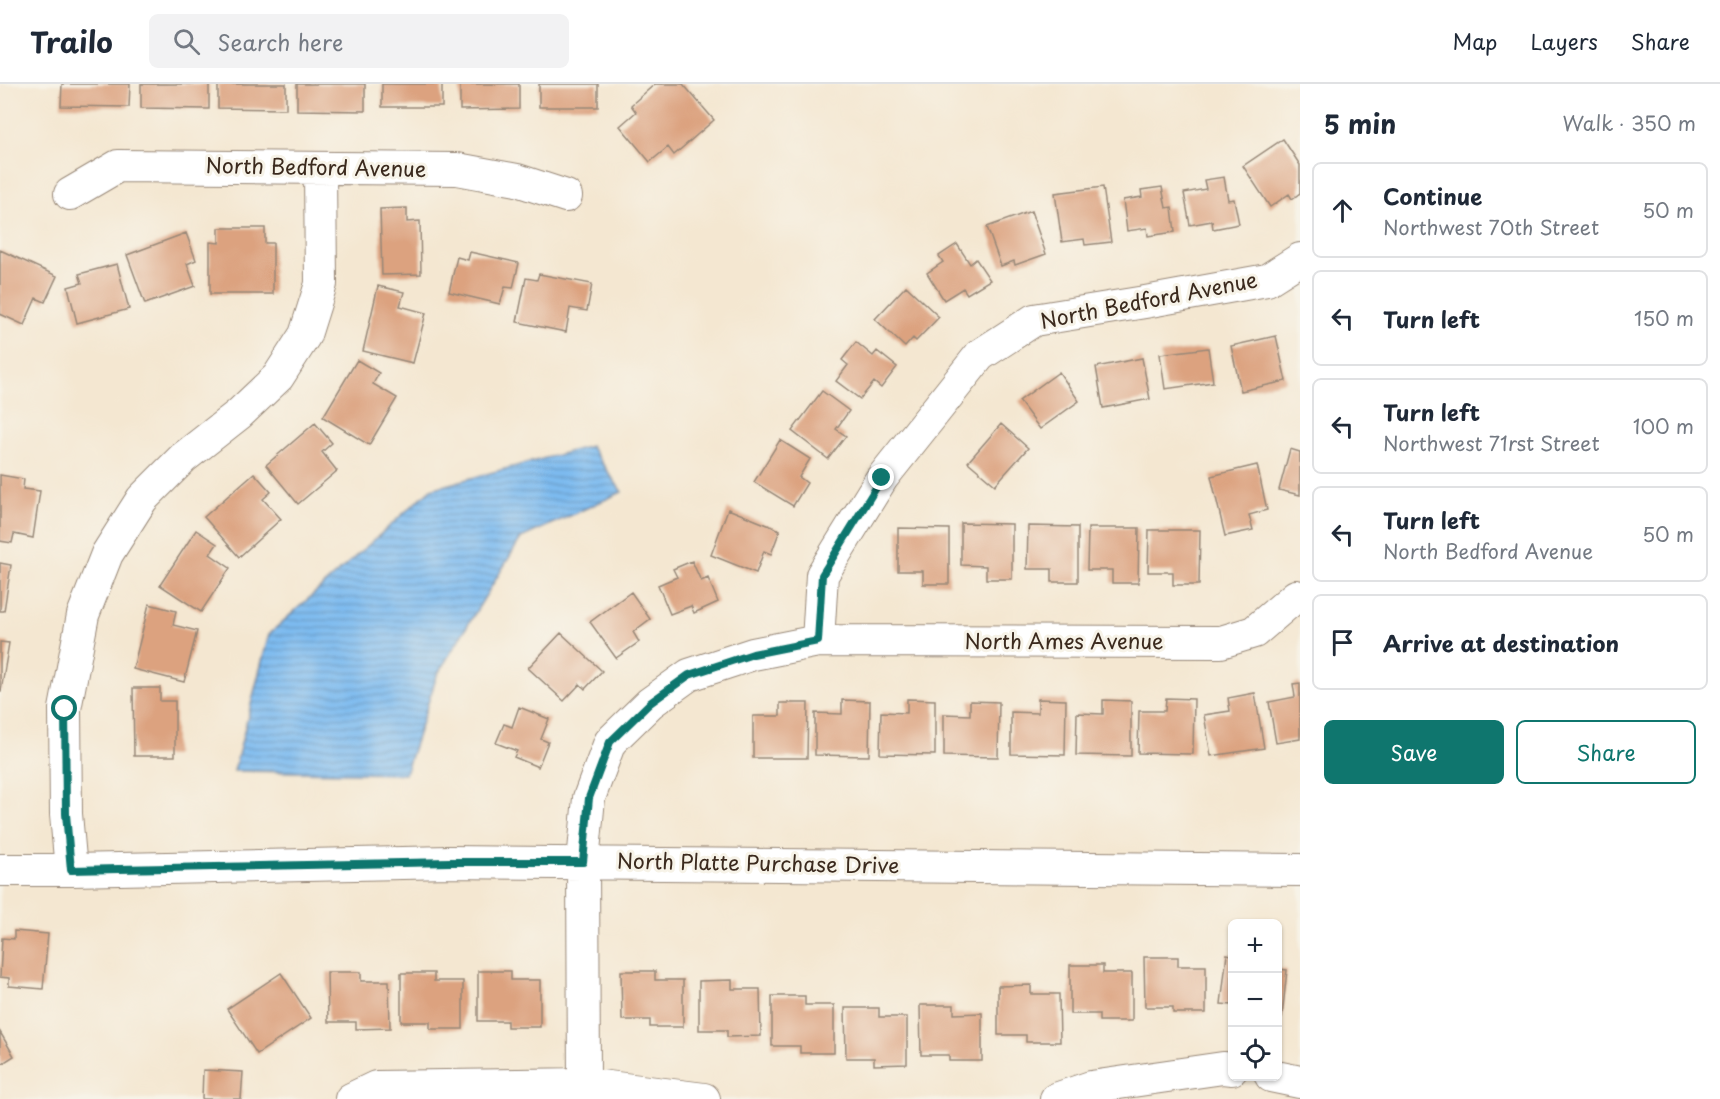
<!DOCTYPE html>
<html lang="en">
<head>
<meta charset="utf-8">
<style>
	body { margin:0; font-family:"Playpen Sans",sans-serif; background:#f2f2f3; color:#1f2937 }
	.controls { position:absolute; right:18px; bottom:18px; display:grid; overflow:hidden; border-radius:9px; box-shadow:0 2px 4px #0004 }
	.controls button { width:54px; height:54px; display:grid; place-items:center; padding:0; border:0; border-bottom:2px solid #e0e1e3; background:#fff; color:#1f2937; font:30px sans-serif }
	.stop { position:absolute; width:18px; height:18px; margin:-14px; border:4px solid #0f766e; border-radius:50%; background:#fff }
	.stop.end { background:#0f766e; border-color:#fff; box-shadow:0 2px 6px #0008 }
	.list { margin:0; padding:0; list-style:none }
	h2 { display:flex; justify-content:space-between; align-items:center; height:78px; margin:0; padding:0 24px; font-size:26px }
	h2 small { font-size:20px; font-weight:400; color:#747a83 }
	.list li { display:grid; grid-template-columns:39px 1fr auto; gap:18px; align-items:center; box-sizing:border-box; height:96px; margin:0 12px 12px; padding:0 12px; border:2px solid #e0e1e3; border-radius:9px }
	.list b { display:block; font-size:22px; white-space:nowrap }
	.list p { margin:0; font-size:20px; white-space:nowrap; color:#747a83 }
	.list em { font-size:20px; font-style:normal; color:#747a83 }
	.actions { display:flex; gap:12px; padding:18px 24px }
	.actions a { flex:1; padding:14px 0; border:2px solid #0f766e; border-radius:9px; text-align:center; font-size:21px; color:#0f766e }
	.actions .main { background:#0f766e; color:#fff }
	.icon { flex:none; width:33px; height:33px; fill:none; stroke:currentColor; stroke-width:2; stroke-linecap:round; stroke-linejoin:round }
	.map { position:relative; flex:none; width:1300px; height:1015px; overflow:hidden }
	header { display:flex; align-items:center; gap:36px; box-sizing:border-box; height:84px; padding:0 30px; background:#fff; border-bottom:2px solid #e0e1e3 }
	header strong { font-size:28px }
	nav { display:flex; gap:33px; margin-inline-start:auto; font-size:21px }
	.search { width:420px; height:54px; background:#f2f2f3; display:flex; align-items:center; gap:15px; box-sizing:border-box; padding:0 21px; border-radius:9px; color:#747a83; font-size:22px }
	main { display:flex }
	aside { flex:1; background:#fff }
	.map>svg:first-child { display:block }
	.water { fill:url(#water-rules); stroke:#5c7287; stroke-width:1.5 }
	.building { fill:#dca27f }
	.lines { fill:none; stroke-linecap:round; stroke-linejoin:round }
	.minor-casing { stroke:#988878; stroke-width:34 }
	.minor { stroke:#fff; stroke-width:32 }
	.route { stroke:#0f766e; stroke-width:8 }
	.labels { text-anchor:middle; stroke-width:6; stroke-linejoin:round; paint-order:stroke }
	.street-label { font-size:21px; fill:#3b2a1e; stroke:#f7f3e8 }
</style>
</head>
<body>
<header>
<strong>Trailo</strong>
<div class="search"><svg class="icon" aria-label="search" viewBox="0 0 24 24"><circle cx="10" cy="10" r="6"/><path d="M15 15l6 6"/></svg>Search here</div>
<nav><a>Map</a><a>Layers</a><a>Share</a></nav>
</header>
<main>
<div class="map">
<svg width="1300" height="1015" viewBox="0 0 1300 1015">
	<defs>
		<pattern id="water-rules" width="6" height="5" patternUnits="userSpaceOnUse" patternTransform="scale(1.5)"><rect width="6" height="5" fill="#7dbbf0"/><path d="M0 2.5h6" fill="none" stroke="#6898c2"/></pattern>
	</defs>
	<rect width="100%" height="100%" fill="#f7f3e8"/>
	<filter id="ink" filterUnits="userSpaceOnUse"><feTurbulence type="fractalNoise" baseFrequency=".0167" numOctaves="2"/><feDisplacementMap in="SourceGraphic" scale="12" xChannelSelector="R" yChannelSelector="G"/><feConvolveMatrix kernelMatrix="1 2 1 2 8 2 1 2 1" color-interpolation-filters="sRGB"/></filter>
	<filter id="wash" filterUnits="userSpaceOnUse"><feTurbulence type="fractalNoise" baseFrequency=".008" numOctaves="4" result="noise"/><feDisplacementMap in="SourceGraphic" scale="24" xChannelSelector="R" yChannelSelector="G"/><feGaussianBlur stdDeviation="1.35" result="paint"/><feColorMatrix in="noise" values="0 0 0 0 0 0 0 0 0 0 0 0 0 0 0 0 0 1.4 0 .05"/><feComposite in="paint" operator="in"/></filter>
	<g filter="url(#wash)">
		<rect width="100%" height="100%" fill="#f4e7d1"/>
		<path class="water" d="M590 362 622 408 521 454 437 591 405 690 234 687 269 550 431 405Z"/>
		<g id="blocks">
			<path class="building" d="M62 0H130L129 23 61 22Z
				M141 0H209V25L141 24Z
				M218 0H286V25L218 24Z
				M297 0H365V27L297 26Z
				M382 0H442V23H382Z
				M460 0H519V25L460 26Z
				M539 0H598V23H539Z
				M655 0H683L714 36 674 71 668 63 650 78 620 42 636 28 631 21Z
				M1283 55 1300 81V109L1292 115 1289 110 1270 123 1243 82Z
				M1224 93 1228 116 1234 115 1239 140 1213 145 1212 137 1190 141 1184 109 1206 105 1204 96Z
				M1103 103 1111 158 1085 161 1084 155 1062 158 1055 109Z
				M1162 103 1166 124 1172 123 1175 148 1148 152 1147 144 1127 147 1123 116 1142 113 1141 106Z
				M407 124V138L420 137 421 190 382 191 380 125Z
				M1031 127 1046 170 1015 181 1014 177 1001 182 987 143Z
				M219 144H265V159H273V210H210V158L219 159Z
				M186 149 196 176 187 180 195 202 145 220 127 171Z
				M957 160 970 180 976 175 990 196 967 210 963 204 944 216 927 189 943 178 939 172Z
				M0 166 57 192 45 218 36 214 24 241 0 230Z
				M470 168 519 179 513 204 505 203 500 220 449 208 457 173 468 176Z
				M117 180 129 225 77 239 68 203 82 199 79 190Z
				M539 190 592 200 587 227 570 224 566 248 517 238 526 194 537 196Z
				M378 202 404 208 400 222 426 229 413 279 363 267Z
				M906 202 939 233 916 257 913 254 905 263 875 235Z
				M1276 252 1286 297 1241 307 1231 262Z
				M856 258 873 272 877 267 897 283 881 304 874 298 860 315 836 297 848 281 842 276Z
				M1208 264 1213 298 1165 305 1160 270Z
				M1142 274 1150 315 1103 324 1096 283Z
				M357 276 379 289 373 300 397 314 369 361 323 333Z
				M1059 288 1079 317 1040 345 1019 317Z
				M822 307 849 327 836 345 846 352 828 375 792 347Z
				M315 339 332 359 322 368 337 387 298 420 266 381Z
				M1001 340 1028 364 995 401 968 378Z
				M780 356 810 375 799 393 807 399 793 422 754 398Z
				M1290 365 1300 368V411L1279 406Z
				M1257 381 1267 426 1249 431 1253 446 1225 452 1211 392Z
				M254 389 271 408 263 415 281 435 239 473 204 433Z
				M0 391 24 395 23 405 40 407 33 454 14 450 12 459 0 457Z
				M728 425 780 446 771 470 764 467 756 489 711 471Z
				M961 439 1012 440V495H986V482L961 481Z
				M1028 442 1078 443V498H1052V485H1027Z
				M898 444 949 445V500H923V487H898Z
				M1088 444H1139L1138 499H1112V486H1087Z
				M196 446 217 460 210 470 230 484 201 528 160 501Z
				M1149 446H1200L1199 501H1173V488H1148Z
				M692 477 701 497 708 494 718 518 694 529 691 522 670 530 658 501 677 493 673 485Z
				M0 479 11 481 4 527H0Z
				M631 508 650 535 633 548 639 558 616 574 590 538Z
				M149 520 176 527 173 541 197 547 184 598 133 585Z
				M561 549 602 587 585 605 580 600 564 617 528 584Z
				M0 558 9 559 1 607H0Z
				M1300 599V655L1276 659 1269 618 1295 613 1293 600Z
				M133 604H160V617H175V672H134Z
				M1255 609 1264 664 1211 672 1204 631 1230 627 1228 614Z
				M1166 614 1194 615 1193 670 1138 669 1139 627H1165Z
				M907 615 935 616V671L880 670 881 628 907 629Z
				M1038 615 1066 616 1065 671 1011 670V628L1038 629Z
				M842 616 870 617 869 672 815 671V629L842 630Z
				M1103 616 1131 617V672L1076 671 1077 629 1103 630Z
				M970 617 999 618 998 673 944 672V630L970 631Z
				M780 619H808L807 674H753V632H780Z
				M519 623 549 635 541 655 548 658 538 683 514 673 517 667 496 659 504 640 512 643Z
				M14 847 48 850 43 905 9 902V894L0 893 2 854 14 855Z
				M1227 870 1232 871V921L1221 920Z
				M1144 873H1178V882H1206V929H1173V923H1145Z
				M1070 881H1103V889H1132V937H1099V930H1070Z
				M1278 885 1287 886 1282 933H1278Z
				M478 887H511V896H540V943H507V937H478Z
				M621 887H655V896H683V943H650V936H622Z
				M327 888H361V897H389L390 944 356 945V938H328Z
				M281 889 311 934 257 970 227 925Z
				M401 889H434V897H463V945H430V938H401Z
				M732 896V905H760L761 952 727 953V946H699V897Z
				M1031 901V910H1059L1060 958H1026V951H998V902Z
				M772 912H805V921H834V969H800V962H772Z
				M920 921H954V930L982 929V977H949V971H921Z
				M845 924H879V933H907V980L874 981V974H846Z
				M0 948 14 972 0 981Z
				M203 986 243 988 241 1015H202Z"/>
		</g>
	</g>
	<g filter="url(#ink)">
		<use href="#blocks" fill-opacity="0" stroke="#988878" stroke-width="1.5"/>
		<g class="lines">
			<defs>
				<path id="minor" d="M70 110 118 82 457 85 517 96 566 112
					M818 557 822 491 882 394 980 271 1034 236 1145 218 1267 196 1300 175
					M0 786H71L450 778 1300 786
					M71 786 66 730 65 625 83 531 107 470 142 415 183 374 239 330 278 293 305 251 321 200 320 85
					M1271 992 1300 998
					M584 1000 583 778 589 714 610 658 650 619 689 591 753 570 818 557 1221 558 1254 548 1296 512
					M351 1015 376 1003 584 1000 704 1015
					M1056 1015 1091 1003 1223 984 1232 985"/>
			</defs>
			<use href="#minor" class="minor-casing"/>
			<use href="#minor" class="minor"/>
		</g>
	</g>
	<g class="lines" filter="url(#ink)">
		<path class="route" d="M65 625 66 730 71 786 450 778H583L589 714 610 658 650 619 689 591 753 570 818 557 822 491 882 394"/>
	</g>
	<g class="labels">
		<g class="street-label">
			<text transform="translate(316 84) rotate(1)" y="7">North Bedford Avenue</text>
			<text transform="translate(1149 217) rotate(-11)" y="7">North Bedford Avenue</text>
			<text x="1064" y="565">North Ames Avenue</text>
			<text transform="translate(758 780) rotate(1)" y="7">North Platte Purchase Drive</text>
		</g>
	</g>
</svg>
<div class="controls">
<button>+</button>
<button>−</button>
<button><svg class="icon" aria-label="locate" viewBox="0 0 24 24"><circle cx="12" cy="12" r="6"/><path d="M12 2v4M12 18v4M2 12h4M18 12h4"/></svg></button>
</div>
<div class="stop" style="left:65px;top:625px"></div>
<div class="stop end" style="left:882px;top:394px"></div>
</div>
<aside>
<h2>5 min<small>Walk · 350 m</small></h2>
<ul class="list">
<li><svg class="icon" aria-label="ahead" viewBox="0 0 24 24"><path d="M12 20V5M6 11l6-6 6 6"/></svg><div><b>Continue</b><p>Northwest 70th Street</p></div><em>50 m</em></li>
<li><svg class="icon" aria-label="left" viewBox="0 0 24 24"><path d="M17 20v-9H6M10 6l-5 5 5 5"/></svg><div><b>Turn left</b></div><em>150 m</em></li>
<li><svg class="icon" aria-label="left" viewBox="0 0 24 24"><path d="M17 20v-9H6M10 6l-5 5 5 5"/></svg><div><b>Turn left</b><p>Northwest 71rst Street</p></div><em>100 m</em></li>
<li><svg class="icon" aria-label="left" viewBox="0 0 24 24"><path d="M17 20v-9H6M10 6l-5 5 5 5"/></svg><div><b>Turn left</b><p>North Bedford Avenue</p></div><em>50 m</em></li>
<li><svg class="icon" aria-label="arrive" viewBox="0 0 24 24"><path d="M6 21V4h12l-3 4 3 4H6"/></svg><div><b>Arrive at destination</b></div></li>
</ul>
<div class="actions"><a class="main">Save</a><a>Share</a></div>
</aside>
</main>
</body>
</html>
